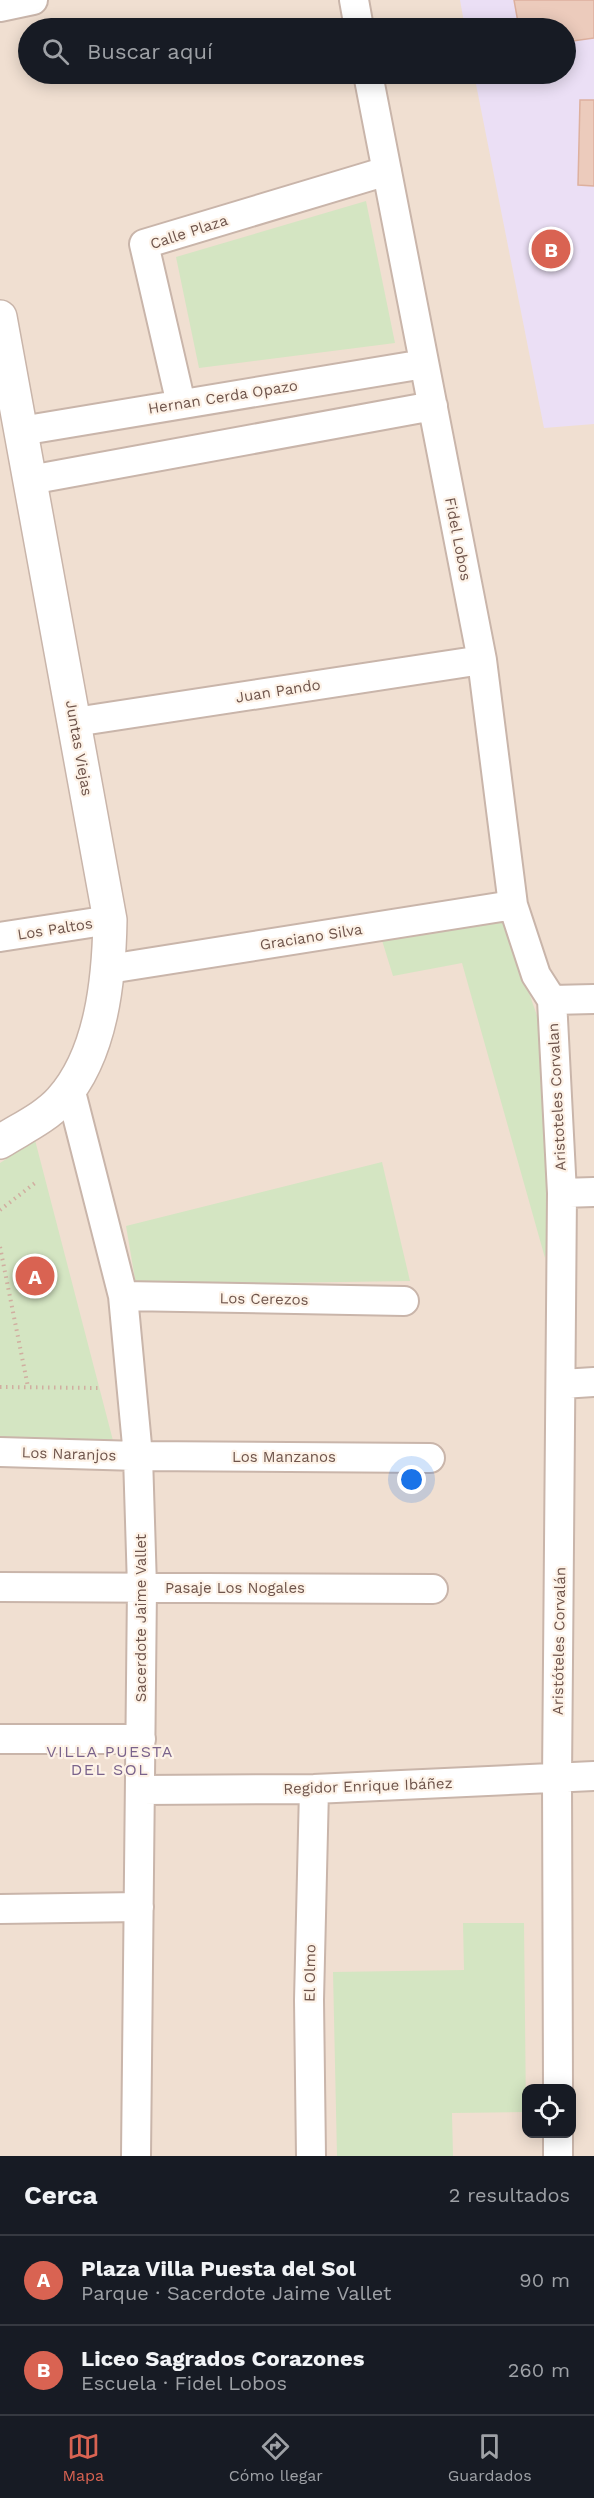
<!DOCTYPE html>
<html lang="es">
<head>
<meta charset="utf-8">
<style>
	body { margin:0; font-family:"Work Sans",sans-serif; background:#20242c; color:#f1f3f6 }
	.controls { position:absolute; right:18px; bottom:18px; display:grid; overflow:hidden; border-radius:12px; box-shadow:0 3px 15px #0003 }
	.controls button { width:54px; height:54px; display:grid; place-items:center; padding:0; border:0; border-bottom:2px solid #363941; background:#171b24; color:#f1f3f6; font:30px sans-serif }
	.you { position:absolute; left:412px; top:1480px; width:21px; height:21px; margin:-15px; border:4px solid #fff; border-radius:50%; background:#1a73e8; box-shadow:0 0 0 9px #1a73e833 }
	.badge { display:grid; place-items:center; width:39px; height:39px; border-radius:50%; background:#d96352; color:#fff; font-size:20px; font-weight:700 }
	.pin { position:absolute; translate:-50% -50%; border:3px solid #fff; box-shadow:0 2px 6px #0006 }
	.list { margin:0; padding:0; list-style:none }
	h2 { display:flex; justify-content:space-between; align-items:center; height:78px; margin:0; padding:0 24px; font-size:26px }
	h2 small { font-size:20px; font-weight:400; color:#9ea1a6 }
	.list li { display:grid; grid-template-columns:39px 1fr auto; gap:18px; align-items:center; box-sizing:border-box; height:90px; padding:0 24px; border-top:2px solid #363941 }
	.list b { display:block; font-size:22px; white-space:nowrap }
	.list p { margin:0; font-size:20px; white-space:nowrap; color:#9ea1a6 }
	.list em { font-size:20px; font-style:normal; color:#9ea1a6 }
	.icon { flex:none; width:33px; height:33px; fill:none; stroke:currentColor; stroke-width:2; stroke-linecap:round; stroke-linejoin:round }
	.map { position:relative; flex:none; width:594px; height:2156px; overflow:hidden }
	.search { position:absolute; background:#171b24; box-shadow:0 3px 15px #0003; left:18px; right:18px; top:18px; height:66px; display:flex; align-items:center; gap:15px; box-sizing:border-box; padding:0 21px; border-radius:33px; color:#9ea1a6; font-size:22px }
	.sheet { height:258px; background:#171b24 }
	nav { display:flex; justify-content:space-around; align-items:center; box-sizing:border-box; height:84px; border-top:2px solid #363941; background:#171b24; font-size:16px; color:#9ea1a6 }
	nav a { display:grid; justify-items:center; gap:3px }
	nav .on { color:#d96352 }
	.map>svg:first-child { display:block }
	.residential { fill:#f0dfd1; fill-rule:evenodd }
	.education { fill:#ebdff5 }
	.green { fill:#d4e5c2 }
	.building { fill:#eccbbc; stroke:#ddb09e; stroke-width:1.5 }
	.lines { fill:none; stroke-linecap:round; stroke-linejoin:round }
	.minor-casing { stroke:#c9b5aa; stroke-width:32 }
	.tertiary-casing { stroke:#c9b5aa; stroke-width:36 }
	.path { stroke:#d0aea0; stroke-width:4; stroke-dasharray:1.5 4.5; stroke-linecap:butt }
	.minor { stroke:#fff; stroke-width:28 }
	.tertiary { stroke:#fff; stroke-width:33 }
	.labels { text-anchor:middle; stroke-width:4.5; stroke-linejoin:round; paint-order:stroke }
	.street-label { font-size:15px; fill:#6e544b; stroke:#fdf2e7 }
	.neighbourhood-label { font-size:16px; letter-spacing:1.5px; fill:#7a638b; stroke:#fdf2e7 }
</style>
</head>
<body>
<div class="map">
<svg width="594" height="2156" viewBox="0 0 594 2156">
	<rect width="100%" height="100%" fill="#f9eee2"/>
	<path class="residential" d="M0 0H594V2156H0ZM28 28H566V74H28ZM526 2088H572V2134H526Z"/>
	<path class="education" d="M460 0H594V424L544 428 474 74H566V28H465Z"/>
	<path class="green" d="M366 201 395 343 199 368 176 257Z
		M503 919 540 1024 551 1224 545 1258 462 963 393 976 380 934Z
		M35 1140 117 1456 0 1451V1163Z
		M382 1162 410 1281 136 1285 126 1226Z
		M463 1923H524L526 2112 452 2113 453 2156H337L333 1972 464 1970Z"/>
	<path class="building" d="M514 0H594V38L566 42V28H519Z
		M580 100H594V186L578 185Z"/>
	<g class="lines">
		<defs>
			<path id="minor" d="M354 0 359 28
				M0 7 33 0
				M368 74 482 660 513 905 536 975 552 1000 562 1193 557 1779 558 2088
				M181 404 144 244 387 171
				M21 431 424 364
				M30 480 433 406
				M75 722 482 660
				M0 937 110 920
				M109 969 513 905
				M552 1000 594 999
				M70 1088 123 1296 138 1456 142 1587 136 2156
				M562 1193 594 1192
				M123 1296 404 1301
				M562 1384 594 1382
				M0 1452 138 1456 430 1458
				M0 1587 433 1589
				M0 1739H141
				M142 1790 314 1789 594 1776
				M0 1909 139 1907
				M558 2134V2156
				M311 2156 309 2000 314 1789"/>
			<path id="tertiary" d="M0 317 110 920C109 979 102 1054 61 1100 45 1118 20 1129 0 1142"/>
		</defs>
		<use href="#minor" class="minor-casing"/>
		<use href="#tertiary" class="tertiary-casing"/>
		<path class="path" d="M0 1210 35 1183
			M0 1247 28 1387
			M0 1387 100 1388"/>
		<use href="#minor" class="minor"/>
		<use href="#tertiary" class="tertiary"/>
	</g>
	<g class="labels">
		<g class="street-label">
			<text transform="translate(189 232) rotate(-18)" y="5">Calle Plaza</text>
			<text transform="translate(223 397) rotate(-9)" y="5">Hernan Cerda Opazo</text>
			<text transform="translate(458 539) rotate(79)" y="5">Fidel Lobos</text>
			<text transform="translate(278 691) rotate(-9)" y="5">Juan Pando</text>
			<text transform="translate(79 748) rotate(80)" y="5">Juntas Viejas</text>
			<text transform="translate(55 929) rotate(-9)" y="5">Los Paltos</text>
			<text transform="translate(311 937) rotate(-9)" y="5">Graciano Silva</text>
			<text transform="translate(557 1097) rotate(-93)" y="5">Aristoteles Corvalan</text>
			<text transform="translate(264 1299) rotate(1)" y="5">Los Cerezos</text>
			<text transform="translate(69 1454) rotate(2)" y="5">Los Naranjos</text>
			<text x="284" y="1462">Los Manzanos</text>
			<text x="235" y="1593">Pasaje Los Nogales</text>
			<text transform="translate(141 1618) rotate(-90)" y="5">Sacerdote Jaime Vallet</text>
			<text transform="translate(559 1641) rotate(-89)" y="5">Aristóteles Corvalán</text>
			<text transform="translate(368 1786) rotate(-2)" y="5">Regidor Enrique Ibáñez</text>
			<text transform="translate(310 1973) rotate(-89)" y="5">El Olmo</text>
		</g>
		<g class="neighbourhood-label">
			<text x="110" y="1757">VILLA PUESTA<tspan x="110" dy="18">DEL SOL</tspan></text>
		</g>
	</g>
</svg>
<div class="controls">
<button><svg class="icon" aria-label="locate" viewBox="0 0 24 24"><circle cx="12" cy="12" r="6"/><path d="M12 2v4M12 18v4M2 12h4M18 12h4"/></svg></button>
</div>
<div class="you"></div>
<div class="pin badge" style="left:35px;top:1276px">A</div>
<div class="pin badge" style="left:551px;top:249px">B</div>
<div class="search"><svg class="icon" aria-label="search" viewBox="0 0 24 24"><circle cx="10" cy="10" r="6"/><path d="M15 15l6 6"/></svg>Buscar aquí</div>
</div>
<section class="sheet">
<h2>Cerca<small>2 resultados</small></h2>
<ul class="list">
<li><span class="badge">A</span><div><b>Plaza Villa Puesta del Sol</b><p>Parque · Sacerdote Jaime Vallet</p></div><em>90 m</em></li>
<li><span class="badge">B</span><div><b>Liceo Sagrados Corazones</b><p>Escuela · Fidel Lobos</p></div><em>260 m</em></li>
</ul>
</section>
<nav>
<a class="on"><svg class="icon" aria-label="map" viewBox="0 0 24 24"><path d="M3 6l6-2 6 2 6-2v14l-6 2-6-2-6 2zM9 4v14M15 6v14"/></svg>Mapa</a>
<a><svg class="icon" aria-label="directions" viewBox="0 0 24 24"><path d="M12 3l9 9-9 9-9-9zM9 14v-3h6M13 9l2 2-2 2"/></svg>Cómo llegar</a>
<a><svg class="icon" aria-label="saved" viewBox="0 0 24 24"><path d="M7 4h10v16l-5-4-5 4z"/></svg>Guardados</a>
</nav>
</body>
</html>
